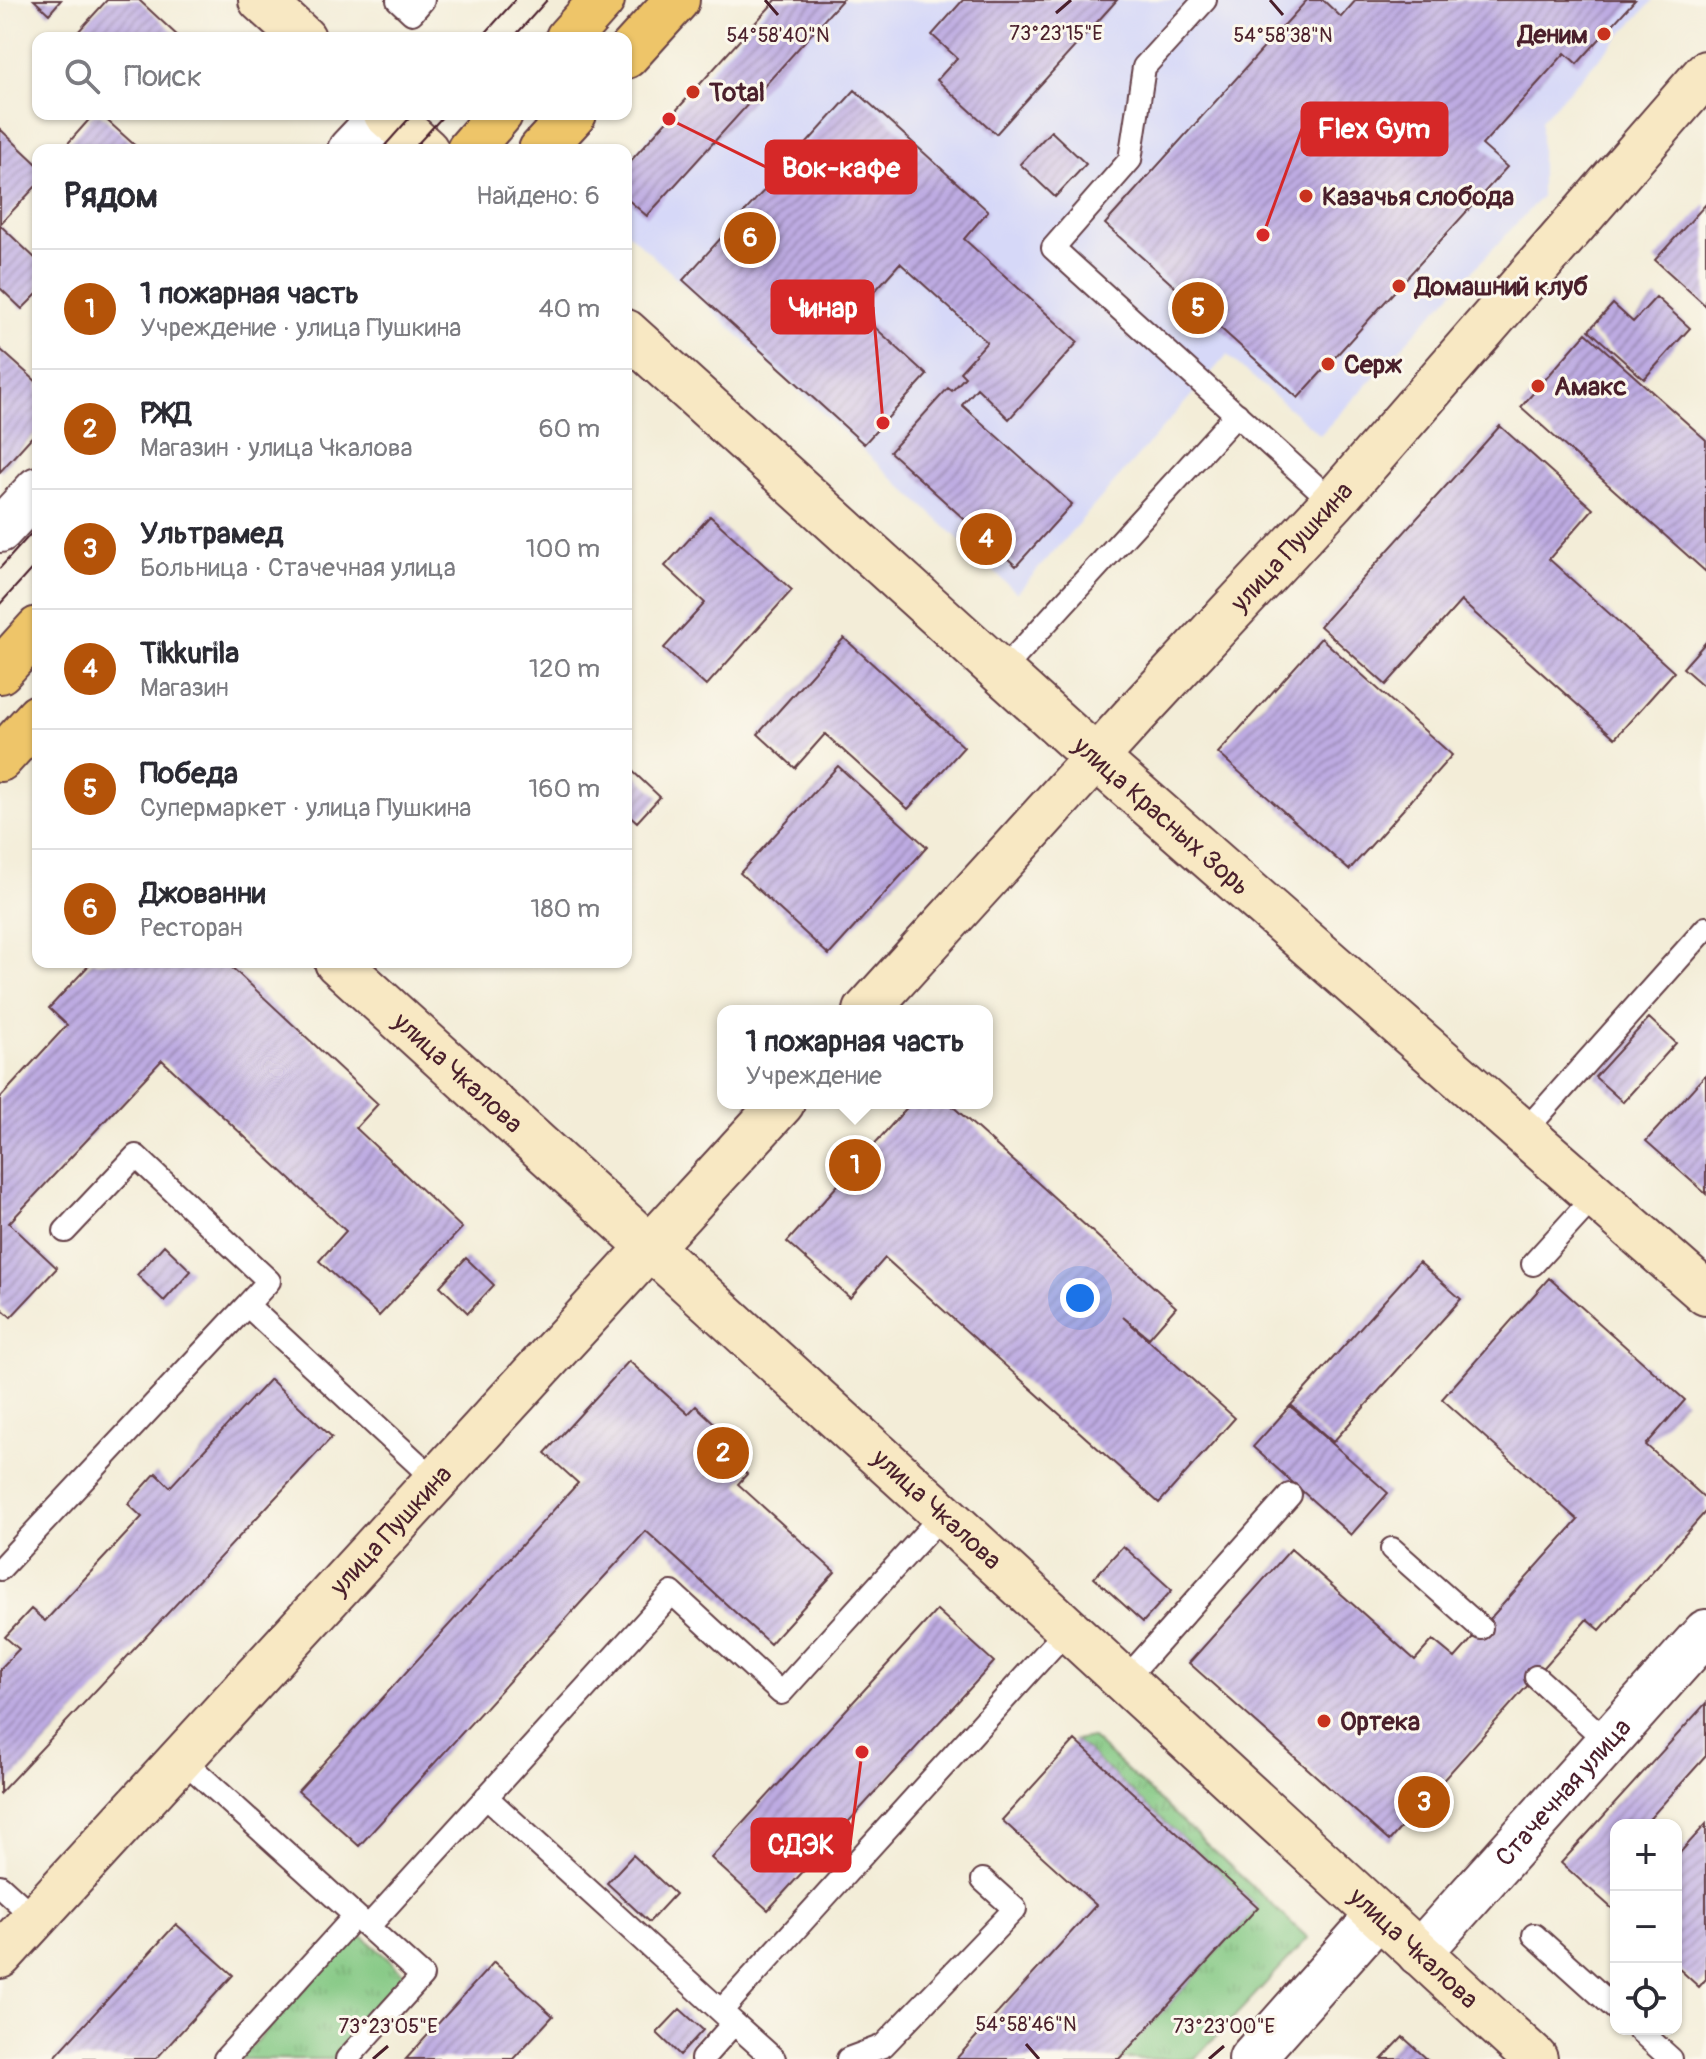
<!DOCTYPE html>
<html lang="ru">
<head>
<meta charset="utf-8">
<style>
	body { margin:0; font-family:Pangolin,sans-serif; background:#f7f7f7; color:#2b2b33 }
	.controls { position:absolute; right:24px; bottom:24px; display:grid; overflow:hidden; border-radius:16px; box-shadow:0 2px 6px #0004 }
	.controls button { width:72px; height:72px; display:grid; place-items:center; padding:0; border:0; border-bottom:2px solid #e1e1e2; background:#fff; color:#2b2b33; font:40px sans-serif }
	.you { position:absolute; left:1080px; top:1298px; width:28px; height:28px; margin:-20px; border:6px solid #fff; border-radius:50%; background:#1a73e8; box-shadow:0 0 0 12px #1a73e833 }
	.badge { display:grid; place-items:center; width:52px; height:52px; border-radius:50%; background:#b45309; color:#fff; font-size:26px; font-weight:700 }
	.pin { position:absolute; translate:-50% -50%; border:4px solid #fff; box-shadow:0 2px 8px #0006 }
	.popup { position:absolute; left:717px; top:1005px; width:276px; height:104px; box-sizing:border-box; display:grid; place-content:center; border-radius:16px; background:#fff; filter:drop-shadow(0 2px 6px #0005); font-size:26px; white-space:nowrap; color:#7c7c81 }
	.popup b { font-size:30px; color:#2b2b33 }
	.popup::after { content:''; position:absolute; left:50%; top:100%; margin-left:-16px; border:16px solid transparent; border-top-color:#fff }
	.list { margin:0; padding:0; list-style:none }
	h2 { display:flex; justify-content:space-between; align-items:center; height:104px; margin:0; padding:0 32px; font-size:34px }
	h2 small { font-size:26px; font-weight:400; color:#7c7c81 }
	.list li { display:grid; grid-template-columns:52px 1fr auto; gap:24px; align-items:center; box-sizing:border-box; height:120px; padding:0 32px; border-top:2px solid #e1e1e2 }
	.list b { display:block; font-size:30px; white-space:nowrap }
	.list p { margin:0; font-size:26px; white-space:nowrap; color:#7c7c81 }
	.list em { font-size:26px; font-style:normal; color:#7c7c81 }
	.icon { flex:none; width:44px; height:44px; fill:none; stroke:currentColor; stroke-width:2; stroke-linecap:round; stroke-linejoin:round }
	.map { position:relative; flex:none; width:1706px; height:2059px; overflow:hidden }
	.search { position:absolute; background:#fff; box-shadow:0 2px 6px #0004; left:32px; top:32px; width:600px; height:88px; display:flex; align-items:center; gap:20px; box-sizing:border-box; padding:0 28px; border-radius:16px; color:#7c7c81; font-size:30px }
	.panel { position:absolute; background:#fff; box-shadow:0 2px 6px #0004; left:32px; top:144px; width:600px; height:824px; border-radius:16px }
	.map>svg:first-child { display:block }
	.built { fill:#d6d8f8 }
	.grass { fill:url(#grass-tufts); stroke:#667457; stroke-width:2 }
	.building { fill:url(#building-hatch) }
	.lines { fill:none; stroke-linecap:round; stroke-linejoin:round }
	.lane-casing { stroke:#633e45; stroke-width:26 }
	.street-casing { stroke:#633e45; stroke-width:48 }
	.secondary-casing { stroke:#633e45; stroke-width:48 }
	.primary-casing { stroke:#633e45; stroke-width:48 }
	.lane { stroke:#fff; stroke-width:22 }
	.street { stroke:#fff; stroke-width:44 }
	.secondary { stroke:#f8e8c3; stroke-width:44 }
	.primary { stroke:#eec569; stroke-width:44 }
	.tram { stroke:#4a1f2b; stroke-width:2 }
	.ticks { fill:none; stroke:#4a1f2b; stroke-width:3 }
	.poi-dot { fill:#c8321e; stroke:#fbf7ec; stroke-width:3 }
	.labels { text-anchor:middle; stroke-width:6; stroke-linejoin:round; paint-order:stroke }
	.poi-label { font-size:26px; font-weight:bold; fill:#4a1f2b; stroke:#fbf7ec; text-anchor:start }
	.street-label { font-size:26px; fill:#4a1f2b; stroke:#fbf7ec }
	.ticks-label { font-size:20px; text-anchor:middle; fill:#4a1f2b; stroke:#fbf7ec; stroke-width:6; stroke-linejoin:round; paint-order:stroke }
	.leader { fill:none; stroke:#d62828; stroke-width:3 }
	.callout-dot { fill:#d62828; stroke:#fbf7ec; stroke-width:3 }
	.callout { fill:#d62828; stroke:#d62828; stroke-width:3 }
	.callout-label { font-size:28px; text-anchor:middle; font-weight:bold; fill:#fff }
</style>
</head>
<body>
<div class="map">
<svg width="1706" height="2059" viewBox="0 0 1706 2059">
	<defs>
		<pattern id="grass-tufts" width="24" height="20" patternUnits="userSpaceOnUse" patternTransform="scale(2)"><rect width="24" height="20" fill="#83c883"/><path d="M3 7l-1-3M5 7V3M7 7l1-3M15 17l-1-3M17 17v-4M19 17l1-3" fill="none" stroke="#73ab71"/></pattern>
		<pattern id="building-hatch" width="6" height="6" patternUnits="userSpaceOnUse" patternTransform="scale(2)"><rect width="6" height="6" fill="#bdabe2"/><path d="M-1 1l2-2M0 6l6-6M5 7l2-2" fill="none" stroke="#9c8bb7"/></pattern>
	</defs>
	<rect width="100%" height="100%" fill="#fbf7ec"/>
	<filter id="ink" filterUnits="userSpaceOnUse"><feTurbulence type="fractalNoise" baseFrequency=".0125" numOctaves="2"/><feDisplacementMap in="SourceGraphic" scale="16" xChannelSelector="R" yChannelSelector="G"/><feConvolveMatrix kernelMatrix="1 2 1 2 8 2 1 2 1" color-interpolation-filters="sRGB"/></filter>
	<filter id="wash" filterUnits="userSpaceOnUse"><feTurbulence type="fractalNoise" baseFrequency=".006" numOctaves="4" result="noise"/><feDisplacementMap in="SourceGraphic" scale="32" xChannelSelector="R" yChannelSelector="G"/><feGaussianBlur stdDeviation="1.8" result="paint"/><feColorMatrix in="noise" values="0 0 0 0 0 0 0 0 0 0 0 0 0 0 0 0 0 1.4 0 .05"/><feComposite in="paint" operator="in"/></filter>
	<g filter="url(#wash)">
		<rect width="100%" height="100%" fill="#f3edd8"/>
		<path class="built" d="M772 0H1654L1541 120V197L1320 435 1227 355 1017 593 626 231V162Z"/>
		<path class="grass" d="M1091 1737 1308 1938 1195 2059H1119L1258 1907 1075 1740Z
			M357 1931 408 1977 334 2059H240Z"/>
		<g id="blocks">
			<path class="building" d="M34 0H61L49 14Z
				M107 0H139L180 38H82L77 33Z
				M776 0H842L647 216 626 198V166Z
				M963 0H1117L996 134 937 80 957 58 932 35Z
				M1307 0H1323L1341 17 1356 0H1635L1577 64 1565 53 1482 145 1507 167 1298 398 1105 224Z
				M855 90 988 211 964 239 1078 342 1009 419 977 388 962 405 1072 504 1016 566 890 452 948 388 952 391 965 377 960 372 987 342 900 263 857 311 927 375 864 444 683 280Z
				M94 114H100L140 150H62Z
				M0 129 38 165V184L0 224Z
				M1051 131 1086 164 1055 197 1020 164Z
				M1706 204V306L1655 260Z
				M0 225 38 261V293L22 309 0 288Z
				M1656 297 1690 328 1644 379 1589 330 1613 304 1633 322Z
				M1586 333 1706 440V572L1521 407Z
				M0 349 38 383V430L0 472Z
				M1500 426 1593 509 1549 559 1674 672 1615 738 1461 601 1386 685 1320 626Z
				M710 516 792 590 706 686 664 648 705 603 665 566Z
				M844 638 964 747 908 809 825 734 795 768 758 734Z
				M1321 638 1452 755 1349 870 1218 753Z
				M1706 642V688L1683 668Z
				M626 765 660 797 637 822 626 812Z
				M838 766 927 847 829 955 740 873Z
				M92 962H226L378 1104 356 1128 462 1228 379 1316 319 1261 346 1231 162 1060 9 1223 57 1268 11 1317 0 1307V1098L67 1025 49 1008Z
				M1649 1018 1676 1043 1623 1102 1595 1077Z
				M1706 1074V1194L1646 1141Z
				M911 1103H949L1176 1307 1149 1338 1123 1317 1235 1418 1159 1503 885 1258 850 1298 787 1242Z
				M164 1245 191 1271 164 1301 137 1275Z
				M466 1258 494 1285 468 1313 440 1286Z
				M1419 1262 1461 1299 1333 1442 1291 1405Z
				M1549 1278 1685 1400 1646 1445 1706 1499V1511L1600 1630 1587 1619 1389 1841 1189 1663 1291 1549 1415 1660 1433 1640 1455 1658 1578 1520 1442 1399Z
				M629 1361 688 1414 696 1406 728 1436 717 1447 747 1474 738 1484 835 1572 770 1644 646 1531 359 1846 298 1791 578 1483 545 1453Z
				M270 1379 332 1437 0 1793V1669L19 1649 5 1637 31 1609 45 1621 142 1517 128 1504 156 1473 170 1487Z
				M1290 1406 1388 1493 1351 1535 1253 1447Z
				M1123 1546 1172 1590 1143 1622 1094 1578Z
				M937 1610 994 1662 768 1910 711 1858Z
				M1706 1703V1756L1644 1825H1616V1912L1561 1863Z
				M1075 1740 1258 1907 1119 2059H956L1096 1905 1002 1820Z
				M1706 1824V1979L1699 1987 1676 1966V1857Z
				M633 1855 675 1894 649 1922 607 1883Z
				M176 1924 233 1975 156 2059H53Z
				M494 1962 553 2016 513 2059H406Z
				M680 2009 703 2030 680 2055 657 2033Z
				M1403 2037 1427 2059H1382Z"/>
		</g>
	</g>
	<g filter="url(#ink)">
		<use href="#blocks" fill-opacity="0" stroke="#633e45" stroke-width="2"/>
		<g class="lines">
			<defs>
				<path id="lane" d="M398 0 412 13 423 0
					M1205 0 1144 67 1130 160 1053 248 1333 502
					M1001 672 1237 414
					M1523 1133 1706 928
					M65 1231 136 1156 269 1281 247 1305 435 1480
					M1533 1264 1595 1196
					M1392 1549 1481 1628
					M0 1569 247 1305
					M1536 1677 1608 1742
					M1124 1681 1290 1495
					M181 1758 422 1976 347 2059
					M486 1797 734 2023
					M0 1886 35 1918
					M368 1927 672 1593 781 1693 943 1514
					M1534 1935 1616 2009
					M721 2011 1068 1629
					M1638 2029 1671 2059
					M225 2059 355 1916
					M702 2059 734 2023 774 2059
					M848 2059 883 2046 1015 1909 983 1880"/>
				<g id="street">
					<path d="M350 150 384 114"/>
					<path d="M0 530 38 489"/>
					<path id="s1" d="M1419 1953 1706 1632"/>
					<path d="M1251 2059 1378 1916"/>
				</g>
				<g id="secondary">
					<path d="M261 0 303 38"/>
					<path d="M386 114 426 150"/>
					<path id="s2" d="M626 332 1097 759 1706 1293"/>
					<path id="s3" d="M337 962 943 1514 1535 2059"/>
					<path id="s4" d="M866 1011 1132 718 1333 502 1706 73"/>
					<path id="s5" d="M0 1956 782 1103"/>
				</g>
				<path id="primary" d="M568 38 602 0
					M626 56 677 0
					M469 150 500 114
					M541 150 574 114
					M0 671 38 629
					M0 759 38 717"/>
			</defs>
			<use href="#lane" class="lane-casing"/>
			<use href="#street" class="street-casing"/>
			<use href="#secondary" class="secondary-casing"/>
			<use href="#primary" class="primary-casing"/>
			<use href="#lane" class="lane"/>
			<use href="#street" class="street"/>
			<use href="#secondary" class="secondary"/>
			<use href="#primary" class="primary"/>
			<path class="tram" d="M481 38 515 0
				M513 38 547 0
				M381 150 413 114
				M412 150 445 114
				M0 568 38 526
				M0 604 38 562"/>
		</g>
	</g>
	<path class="ticks" d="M765 0 778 15M1270 0 1283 15M1056 13 1071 0M1026 2044 1039 2059M373 2059 388 2046M1209 2059 1224 2046"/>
	<g class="poi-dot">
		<circle cx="1604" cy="34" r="8"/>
		<circle cx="693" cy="92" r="8"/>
		<circle cx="1306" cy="196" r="8"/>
		<circle cx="1399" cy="286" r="8"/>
		<circle cx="1328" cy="364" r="8"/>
		<circle cx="1538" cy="386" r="8"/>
		<circle cx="1324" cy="1721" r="8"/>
	</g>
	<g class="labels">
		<g class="poi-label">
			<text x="1588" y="43" text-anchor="end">Деним</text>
			<text x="709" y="101">Total</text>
			<text x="1322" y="205">Казачья слобода</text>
			<text x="1415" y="295">Домашний клуб</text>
			<text x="1344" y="373">Серж</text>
			<text x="1554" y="395">Амакс</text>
			<text x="1340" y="1730">Ортека</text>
		</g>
		<g class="street-label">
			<text dy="9" stroke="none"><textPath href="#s4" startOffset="630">улица Пушкина</textPath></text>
			<text dy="9" stroke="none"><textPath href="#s2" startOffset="722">улица Красных Зорь</textPath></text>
			<text dy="9" stroke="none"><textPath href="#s3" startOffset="164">улица Чкалова</textPath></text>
			<text dy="9" stroke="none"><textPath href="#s3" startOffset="812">улица Чкалова</textPath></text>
			<text dy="9" stroke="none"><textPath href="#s5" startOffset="578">улица Пушкина</textPath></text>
			<text dy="9" stroke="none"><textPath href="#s1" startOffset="216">Стачечная улица</textPath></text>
			<text dy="9" stroke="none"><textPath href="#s3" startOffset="1460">улица Чкалова</textPath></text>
		</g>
	</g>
	<g class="ticks-label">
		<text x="1056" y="40">73°23'15"E</text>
		<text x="778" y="42">54°58'40"N</text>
		<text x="1283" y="42">54°58'38"N</text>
		<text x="1026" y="2031">54°58'46"N</text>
		<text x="388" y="2033">73°23'05"E</text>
		<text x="1224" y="2033">73°23'00"E</text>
	</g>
	<path class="leader" d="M1263 235L1302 129M669 119L766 167M883 423L873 307M862 1752L850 1845"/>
	<g class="callout-dot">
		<circle cx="1263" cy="235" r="8"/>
		<circle cx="669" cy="119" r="8"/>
		<circle cx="883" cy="423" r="8"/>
		<circle cx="862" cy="1752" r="8"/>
	</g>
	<g class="callout">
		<rect x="1302" y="103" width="145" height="52" rx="8"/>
		<rect x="766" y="141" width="150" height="52" rx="8"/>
		<rect x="772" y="281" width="101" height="52" rx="8"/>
		<rect x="752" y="1819" width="98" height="52" rx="8"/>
	</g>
	<g class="callout-label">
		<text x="1374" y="138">Flex Gym</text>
		<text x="841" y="177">Вок-кафе</text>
		<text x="823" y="317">Чинар</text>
		<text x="801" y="1854">СДЭК</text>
	</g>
</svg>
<div class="controls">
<button>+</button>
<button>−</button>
<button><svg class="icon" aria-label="locate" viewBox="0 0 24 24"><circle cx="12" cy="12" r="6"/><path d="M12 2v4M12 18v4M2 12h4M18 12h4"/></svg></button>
</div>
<div class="you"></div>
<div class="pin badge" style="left:855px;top:1165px">1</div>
<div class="popup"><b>1 пожарная часть</b>Учреждение</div>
<div class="pin badge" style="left:723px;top:1453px">2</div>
<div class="pin badge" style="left:1424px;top:1802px">3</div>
<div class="pin badge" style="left:986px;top:539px">4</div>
<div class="pin badge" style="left:1198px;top:308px">5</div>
<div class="pin badge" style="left:750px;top:238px">6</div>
<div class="search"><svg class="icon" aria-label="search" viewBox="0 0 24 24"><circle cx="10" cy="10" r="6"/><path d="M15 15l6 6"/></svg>Поиск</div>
<section class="panel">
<h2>Рядом<small>Найдено: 6</small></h2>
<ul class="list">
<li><span class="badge">1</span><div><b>1 пожарная часть</b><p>Учреждение · улица Пушкина</p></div><em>40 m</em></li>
<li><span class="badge">2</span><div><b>РЖД</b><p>Магазин · улица Чкалова</p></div><em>60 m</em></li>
<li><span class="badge">3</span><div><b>Ультрамед</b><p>Больница · Стачечная улица</p></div><em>100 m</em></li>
<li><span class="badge">4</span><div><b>Tikkurila</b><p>Магазин</p></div><em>120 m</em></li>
<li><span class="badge">5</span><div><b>Победа</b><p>Супермаркет · улица Пушкина</p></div><em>160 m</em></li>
<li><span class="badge">6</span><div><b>Джованни</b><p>Ресторан</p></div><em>180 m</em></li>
</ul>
</section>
</div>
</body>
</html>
